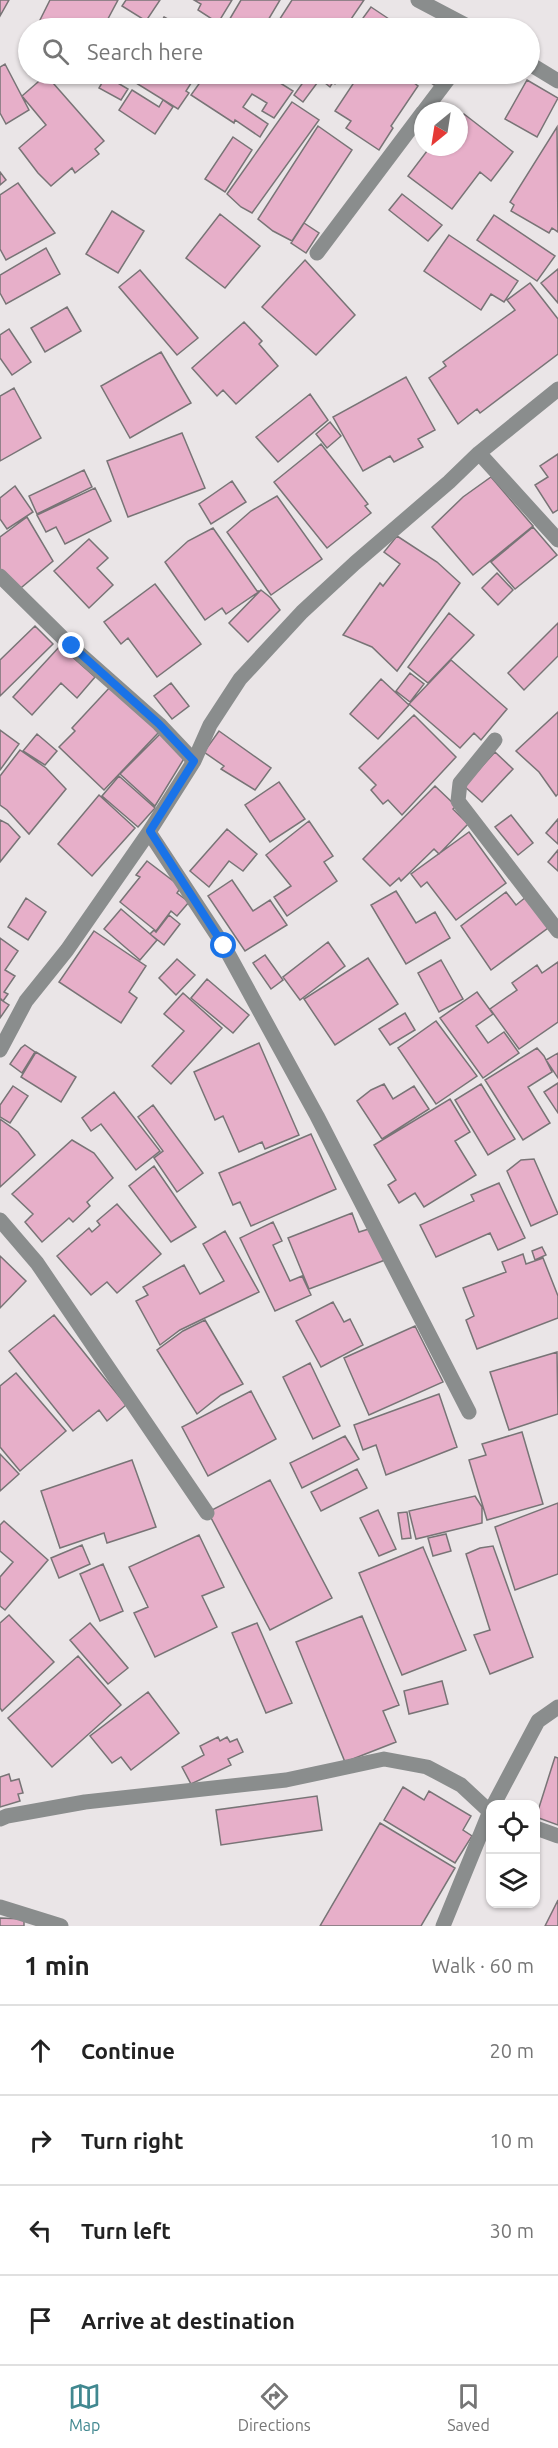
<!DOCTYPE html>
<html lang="en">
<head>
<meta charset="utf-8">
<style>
	body { margin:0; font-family:Ubuntu,sans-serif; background:#f6f6f6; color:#222 }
	.controls { position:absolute; right:18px; bottom:18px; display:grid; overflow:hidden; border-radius:12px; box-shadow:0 2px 4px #0004 }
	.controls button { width:54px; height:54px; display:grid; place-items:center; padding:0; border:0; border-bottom:2px solid #e0e0e0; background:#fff; color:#222; font:30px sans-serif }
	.compass { position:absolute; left:414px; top:102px; width:54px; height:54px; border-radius:50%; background:#fff; box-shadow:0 2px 4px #0004; rotate:210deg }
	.stop { position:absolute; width:18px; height:18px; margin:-14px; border:4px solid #1a73e8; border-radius:50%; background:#fff }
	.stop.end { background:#1a73e8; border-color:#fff; box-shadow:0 2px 6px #0008 }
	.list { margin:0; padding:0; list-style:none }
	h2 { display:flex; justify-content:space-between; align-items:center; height:78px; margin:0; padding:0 24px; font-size:26px }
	h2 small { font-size:20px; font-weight:400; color:#767676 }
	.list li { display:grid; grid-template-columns:39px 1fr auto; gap:18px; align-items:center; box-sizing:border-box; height:90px; padding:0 24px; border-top:2px solid #e0e0e0 }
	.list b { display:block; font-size:22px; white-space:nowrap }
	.list em { font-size:20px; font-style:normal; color:#767676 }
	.icon { flex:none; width:33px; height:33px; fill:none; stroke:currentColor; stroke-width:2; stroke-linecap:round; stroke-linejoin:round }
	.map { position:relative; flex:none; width:558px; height:1926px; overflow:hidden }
	.search { position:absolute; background:#fff; box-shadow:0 2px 4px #0004; left:18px; right:18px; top:18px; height:66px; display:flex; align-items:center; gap:15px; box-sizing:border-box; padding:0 21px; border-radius:33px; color:#767676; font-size:22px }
	.sheet { height:438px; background:#fff }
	nav { display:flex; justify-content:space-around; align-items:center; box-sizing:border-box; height:84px; border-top:2px solid #e0e0e0; background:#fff; font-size:16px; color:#767676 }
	nav a { display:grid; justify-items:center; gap:3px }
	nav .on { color:#418890 }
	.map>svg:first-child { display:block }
	.building { fill:#e7afc9; stroke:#787476; stroke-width:1.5 }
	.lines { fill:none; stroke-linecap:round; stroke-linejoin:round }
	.street { stroke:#8a8d8d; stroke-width:15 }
	.route { stroke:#1a73e8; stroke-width:8 }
</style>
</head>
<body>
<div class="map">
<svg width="558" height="1926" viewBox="0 0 558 1926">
	<rect width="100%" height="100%" fill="#eae5e7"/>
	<path class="building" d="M0 0H9L0 16Z
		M50 0H118L103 28H36Z
		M126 0H160L146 21 122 6Z
		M194 0H232L218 23 198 10 201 4Z
		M241 0H280L264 27 259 25 257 28H227L225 27Z
		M292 0H364L345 28H274Z
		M371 7 398 25 395 28H378L363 18Z
		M164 17 184 28H152L155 24 159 26Z
		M5 64 29 110 6 124 0 113V67Z
		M131 74H197L186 91 189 93 178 109 128 78Z
		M206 74H266L293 91 274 118 262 111 267 103 252 94 243 107 268 124 260 137 235 120 234 123 191 95Z
		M309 74H343L335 84 333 82 330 87 320 79 303 102 294 95Z
		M356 74H407L405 76 418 86 391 126 393 128 379 150 346 128 351 121 335 111 359 75Z
		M418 74H442L434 85Z
		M46 75 104 141 95 149 99 154 75 173 72 168 51 186 38 173 19 148 46 125 22 96Z
		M106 76 128 89 121 100 99 88Z
		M527 80 558 98 537 137 505 119Z
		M132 90 159 107 163 100 173 107 155 134 119 110Z
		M292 102 319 120 252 213 241 207 227 194Z
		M464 114 513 152 491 181 480 172 452 209 408 176 430 147 435 151 438 147H459V121Z
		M318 126 352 150 292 241 273 231 258 219Z
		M557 127 558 232 552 228 549 233 511 211 514 205 510 202Z
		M233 137 252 150 225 192 205 179Z
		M0 172 6 180 0 185Z
		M18 183 55 233 6 260 0 249V195Z
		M402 194 442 225 428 241 389 210Z
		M112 211 144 231 118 273 86 254Z
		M220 214 260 246 225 288 186 258Z
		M494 215 555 256 537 281 477 240Z
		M304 223 319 233 306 253 291 243Z
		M449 235 518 281 504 302 491 294 481 310 424 271Z
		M46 248 60 274 6 304 0 293V275Z
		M305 260 355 315 316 355 262 307Z
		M558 269V303L541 283Z
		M140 270 198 338 177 355 119 287Z
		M530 283 558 319V354L480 413 477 409 458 424 429 378 446 366 443 362 515 310 507 300Z
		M67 307 81 331 45 352 31 328Z
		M244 322 262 341 259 344 278 366 236 404 223 390 217 396 192 368Z
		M9 329 31 362 12 375 0 358V335Z
		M161 352 191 403 130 438 101 386Z
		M406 377 435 430 418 439 423 447 394 462 390 456 363 471 333 417Z
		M14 388 41 438 0 461V396Z
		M310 394 328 420 278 462 256 437Z
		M330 422 341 436 327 448 316 434Z
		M182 433 205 488 128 517 107 461Z
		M321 444 368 504 365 506 371 513 327 548 274 482Z
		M558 454V510L553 513 535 485 548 477 540 466Z
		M84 470 92 487 37 514 29 496Z
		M491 477 533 526 473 575 432 527 463 497Z
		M232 481 246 502 211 524 199 504Z
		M15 486 33 512 7 529 0 519V498Z
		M95 488 111 521 65 544 56 527 46 532 37 515Z
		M277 496 322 559 271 595 227 532 251 511Z
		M27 517 53 561 16 592 0 573V537Z
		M533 527 557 555 515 589 491 562Z
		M213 528 257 591H260L226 614 222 608 205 620 165 562 188 541Z
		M397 536 437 562 460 583 397 671 372 647 343 635 380 583 383 586 400 564 384 552Z
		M89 539 108 558 97 568 113 585 89 608 54 571Z
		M497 573 513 590 498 605 482 588Z
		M155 584 201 644 157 677 128 638 121 644 104 622Z
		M261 590 271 598 280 610 248 642 229 623Z
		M449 613 474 635 428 683 408 667Z
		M558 623V656L524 690 508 673Z
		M35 626 53 644 0 696V660Z
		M60 646 95 677 77 698 61 683 32 715 13 697Z
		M451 660 507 709 481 740 474 733 460 748 409 704Z
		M410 673 424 684 410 702 396 691Z
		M381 679 409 705 378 739 350 714Z
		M171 683 189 706 172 719 154 696Z
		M111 686 160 731 104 790 59 747 75 731 72 728Z
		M558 712V794L556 796 539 772 516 751Z
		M414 715 456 757 402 815 388 800 383 804 371 790 376 785 359 768Z
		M0 730 19 744 0 770Z
		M219 731 271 768 255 790 221 769 224 766 204 752Z
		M37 734 57 751 45 765 23 751Z
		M160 734 185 757 155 806 120 774Z
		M20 750 46 768 66 789 29 834 7 810 0 805V776Z
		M495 752 513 769 482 802 464 786Z
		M119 776 155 808 138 827 102 796Z
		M279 782 305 819 270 842 245 805Z
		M435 786 456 806 453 809 468 824 439 854 434 849 401 881 399 878 390 886 363 859Z
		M99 795 135 828 92 876 58 844Z
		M511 815 533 843 518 855 495 827Z
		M558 819V844L546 833Z
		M0 820 8 824 20 837 0 862Z
		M309 821 333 856 324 862 337 881 287 916 274 897 291 886 266 855Z
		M227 829 257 854 243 871 229 861 209 887 190 871Z
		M469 832 506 883 456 920 427 882 421 887 411 874Z
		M558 850V871L548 862Z
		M147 861 181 887 177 893 189 902 177 916 171 911 156 931 120 902 140 877 136 875Z
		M232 880 253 911 270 900 287 925 245 951 208 896Z
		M396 891 416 923 435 912 450 938 406 964 371 905Z
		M506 892 516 905 526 897 548 928 491 970 461 926Z
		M26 898 46 912 28 940 8 927Z
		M121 909 157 940 140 960 104 929Z
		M169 915 180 924 164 945 150 934 154 930 156 932Z
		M94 931 146 966 129 992 137 998 121 1023 59 982Z
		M0 938 18 951 5 970 15 976 4 992 8 994 3 1001 0 998Z
		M328 942 345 966 300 1000 283 977Z
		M265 955 283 980 271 989 253 963Z
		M368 958 398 1004 335 1045 304 999Z
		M177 959 195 975 176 995 159 978Z
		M441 960 463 999 439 1012 418 973Z
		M558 962V1022L519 1049 490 1009 517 990 512 983 537 965 542 973Z
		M207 979 249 1015 233 1033 191 998Z
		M477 992 493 1014 476 1026 488 1043 504 1032 519 1053 483 1078 440 1018Z
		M183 993 222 1028 171 1084 152 1066 184 1031 164 1014Z
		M0 999 9 1005 0 1018Z
		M405 1013 415 1030 390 1045 379 1029Z
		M436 1021 477 1076 436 1104 398 1048Z
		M259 1043 299 1135 265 1149 262 1142 239 1152 223 1116 215 1120 194 1072Z
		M25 1045 35 1052 22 1073 10 1064 21 1048Z
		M537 1048 544 1056 552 1072 528 1087 550 1123 523 1140 485 1080Z
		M36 1052 76 1077 61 1102 21 1077Z
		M558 1053V1078L546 1060Z
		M558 1083V1113L544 1092Z
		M384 1084 393 1099 414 1086 429 1109 382 1139 357 1101 371 1090Z
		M481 1084 515 1139 488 1155 455 1100Z
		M13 1086 28 1096 10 1123 0 1117V1105Z
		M114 1092 160 1151 136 1170 101 1124 91 1131 82 1118Z
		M450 1099 470 1132 455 1141 476 1175 424 1207 415 1193 399 1203 388 1185 396 1180 374 1145Z
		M153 1105 203 1173 177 1192 154 1158 163 1151 138 1117Z
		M0 1119 18 1132 35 1155 0 1187Z
		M311 1134 336 1189 251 1226 240 1202 233 1205 219 1173Z
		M72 1140 94 1153 113 1178 87 1202 90 1206 73 1222 69 1218 42 1242 25 1222 33 1214 12 1194Z
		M534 1159 558 1214 531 1226 507 1171 521 1160Z
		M154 1166 196 1227 171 1242 129 1186Z
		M499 1183 525 1238 498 1250 490 1233 436 1257 420 1225 474 1201 471 1195Z
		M117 1204 161 1254 117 1293 107 1282 91 1295 57 1256 89 1228 92 1232 100 1225 97 1221Z
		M352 1213 359 1232 372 1228 385 1260 309 1289 288 1238Z
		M273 1222 282 1241 273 1245 290 1281 302 1276 311 1295 275 1311 240 1238Z
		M225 1231 259 1292 180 1330 160 1345 136 1301 148 1295 143 1287 184 1265 200 1294 224 1281 203 1244Z
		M542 1247 546 1255 535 1260 532 1251Z
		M523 1254 526 1264 543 1258 558 1296V1318L477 1349 466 1320 474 1316 463 1288 506 1272 502 1262Z
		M0 1256 26 1281 0 1308Z
		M333 1302 344 1322 350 1319 363 1345 321 1367 296 1321Z
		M54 1315 126 1405 107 1421 99 1410 73 1431 9 1351Z
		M205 1320 243 1384 221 1395 197 1414 157 1350 183 1331Z
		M415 1326 443 1382 369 1415 344 1358Z
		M557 1352 558 1414 509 1430 490 1372Z
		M310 1363 340 1426 313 1439 283 1377Z
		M16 1373 66 1431 20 1471 0 1447V1386Z
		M251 1391 276 1439 208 1476 182 1427Z
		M439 1394 457 1447 386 1475 376 1445 363 1450 354 1425Z
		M522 1432 543 1504 487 1520 469 1460 486 1455 482 1444Z
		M345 1436 359 1459 302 1488 290 1463Z
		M0 1454 19 1474 0 1491Z
		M132 1460 156 1527 107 1543 104 1533 60 1548 41 1491Z
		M357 1469 367 1488 321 1511 311 1492Z
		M270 1480 332 1598 270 1630 208 1512Z
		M475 1496 482 1507V1523L416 1539 409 1511Z
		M558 1503V1574L515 1590 495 1527Z
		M378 1510 396 1549 379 1556 360 1518Z
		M407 1512 411 1538 402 1539 398 1513Z
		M4 1521 48 1560 5 1610 0 1606V1577L13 1562 0 1551V1525Z
		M446 1534 451 1551 433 1556 428 1538Z
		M199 1535 224 1587 202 1596 217 1627 155 1657 134 1613 148 1607 129 1567Z
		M82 1545 90 1564 59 1578 51 1558Z
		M493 1546 533 1657 490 1674 474 1635 490 1630 466 1554 480 1548Z
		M423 1547 466 1650 402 1675 359 1573Z
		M103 1564 123 1611 100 1621 80 1574Z
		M9 1615 54 1662 2 1711 0 1708V1623Z
		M362 1616 399 1705 383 1711 396 1742 345 1762 296 1642Z
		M90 1623 128 1668 108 1684 70 1640Z
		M257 1623 292 1703 266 1713 232 1633Z
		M78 1656 121 1705 52 1767 8 1718Z
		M442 1681 448 1704 409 1714 404 1691Z
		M148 1692 179 1733 131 1770 121 1757 112 1763 90 1736Z
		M218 1737 220 1741 227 1737 230 1742 237 1739 243 1752 228 1759 231 1765 191 1784 182 1767 204 1755 200 1746Z
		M555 1757 558 1758V1825L536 1817Z
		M9 1774 11 1781 19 1779 23 1793 18 1794 20 1801 0 1807V1777Z
		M403 1787 424 1800 429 1791 471 1816 463 1830 472 1836 455 1863 384 1820Z
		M317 1796 322 1830 221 1845 216 1810Z
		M380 1823 455 1868 421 1926H320Z
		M558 1900V1926H545Z
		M0 1918 24 1919V1926H0Z"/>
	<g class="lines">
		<path class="street" d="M418 0 471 28
			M530 64 558 81
			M424 111 452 74
			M317 253 423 112
			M479 453 558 540
			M0 576 72 647 159 724 194 761
			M495 740 460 783 458 801 558 931
			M149 832 224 946 317 1116 469 1412
			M0 1050 26 1001 67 950 149 832 194 761 210 725 240 679 302 612 355 563 449 482 479 453 558 389
			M0 1220 37 1263 207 1513
			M494 1804 538 1721 558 1707
			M0 1819 7 1816 85 1802 286 1780 384 1759 427 1767 461 1785 490 1812
			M536 1828 558 1836
			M0 1907 61 1926
			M443 1926 490 1811"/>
	</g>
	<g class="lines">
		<path class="route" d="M72 646 159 724 194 761 150 831 224 946"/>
	</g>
</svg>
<div class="controls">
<button><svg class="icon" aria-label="locate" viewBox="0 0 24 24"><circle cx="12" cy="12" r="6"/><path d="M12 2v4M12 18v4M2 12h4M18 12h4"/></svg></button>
<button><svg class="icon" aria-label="layers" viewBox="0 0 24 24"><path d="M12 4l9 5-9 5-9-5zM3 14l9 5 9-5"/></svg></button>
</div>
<svg class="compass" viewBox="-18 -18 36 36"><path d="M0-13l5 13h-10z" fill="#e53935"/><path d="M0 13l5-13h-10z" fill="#767676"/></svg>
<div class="stop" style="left:224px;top:946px"></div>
<div class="stop end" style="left:72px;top:646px"></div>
<div class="search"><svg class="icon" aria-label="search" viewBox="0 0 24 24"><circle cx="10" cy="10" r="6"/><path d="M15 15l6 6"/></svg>Search here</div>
</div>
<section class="sheet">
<h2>1 min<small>Walk · 60 m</small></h2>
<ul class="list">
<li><svg class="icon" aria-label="ahead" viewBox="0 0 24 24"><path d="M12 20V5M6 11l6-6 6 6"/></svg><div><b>Continue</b></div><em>20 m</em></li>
<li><svg class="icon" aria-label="right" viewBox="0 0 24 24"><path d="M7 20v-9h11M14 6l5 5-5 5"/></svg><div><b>Turn right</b></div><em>10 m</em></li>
<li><svg class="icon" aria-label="left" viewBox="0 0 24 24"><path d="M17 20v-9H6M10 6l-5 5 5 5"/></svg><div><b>Turn left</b></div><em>30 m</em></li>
<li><svg class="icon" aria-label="arrive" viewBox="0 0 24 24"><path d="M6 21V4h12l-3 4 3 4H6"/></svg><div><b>Arrive at destination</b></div></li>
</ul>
</section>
<nav>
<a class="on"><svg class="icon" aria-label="map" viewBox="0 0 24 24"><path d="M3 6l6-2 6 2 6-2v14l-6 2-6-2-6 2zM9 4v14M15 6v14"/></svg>Map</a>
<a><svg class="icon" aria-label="directions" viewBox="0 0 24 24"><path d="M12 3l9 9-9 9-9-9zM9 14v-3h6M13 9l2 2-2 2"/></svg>Directions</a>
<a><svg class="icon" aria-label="saved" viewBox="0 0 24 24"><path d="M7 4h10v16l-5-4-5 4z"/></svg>Saved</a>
</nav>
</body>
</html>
